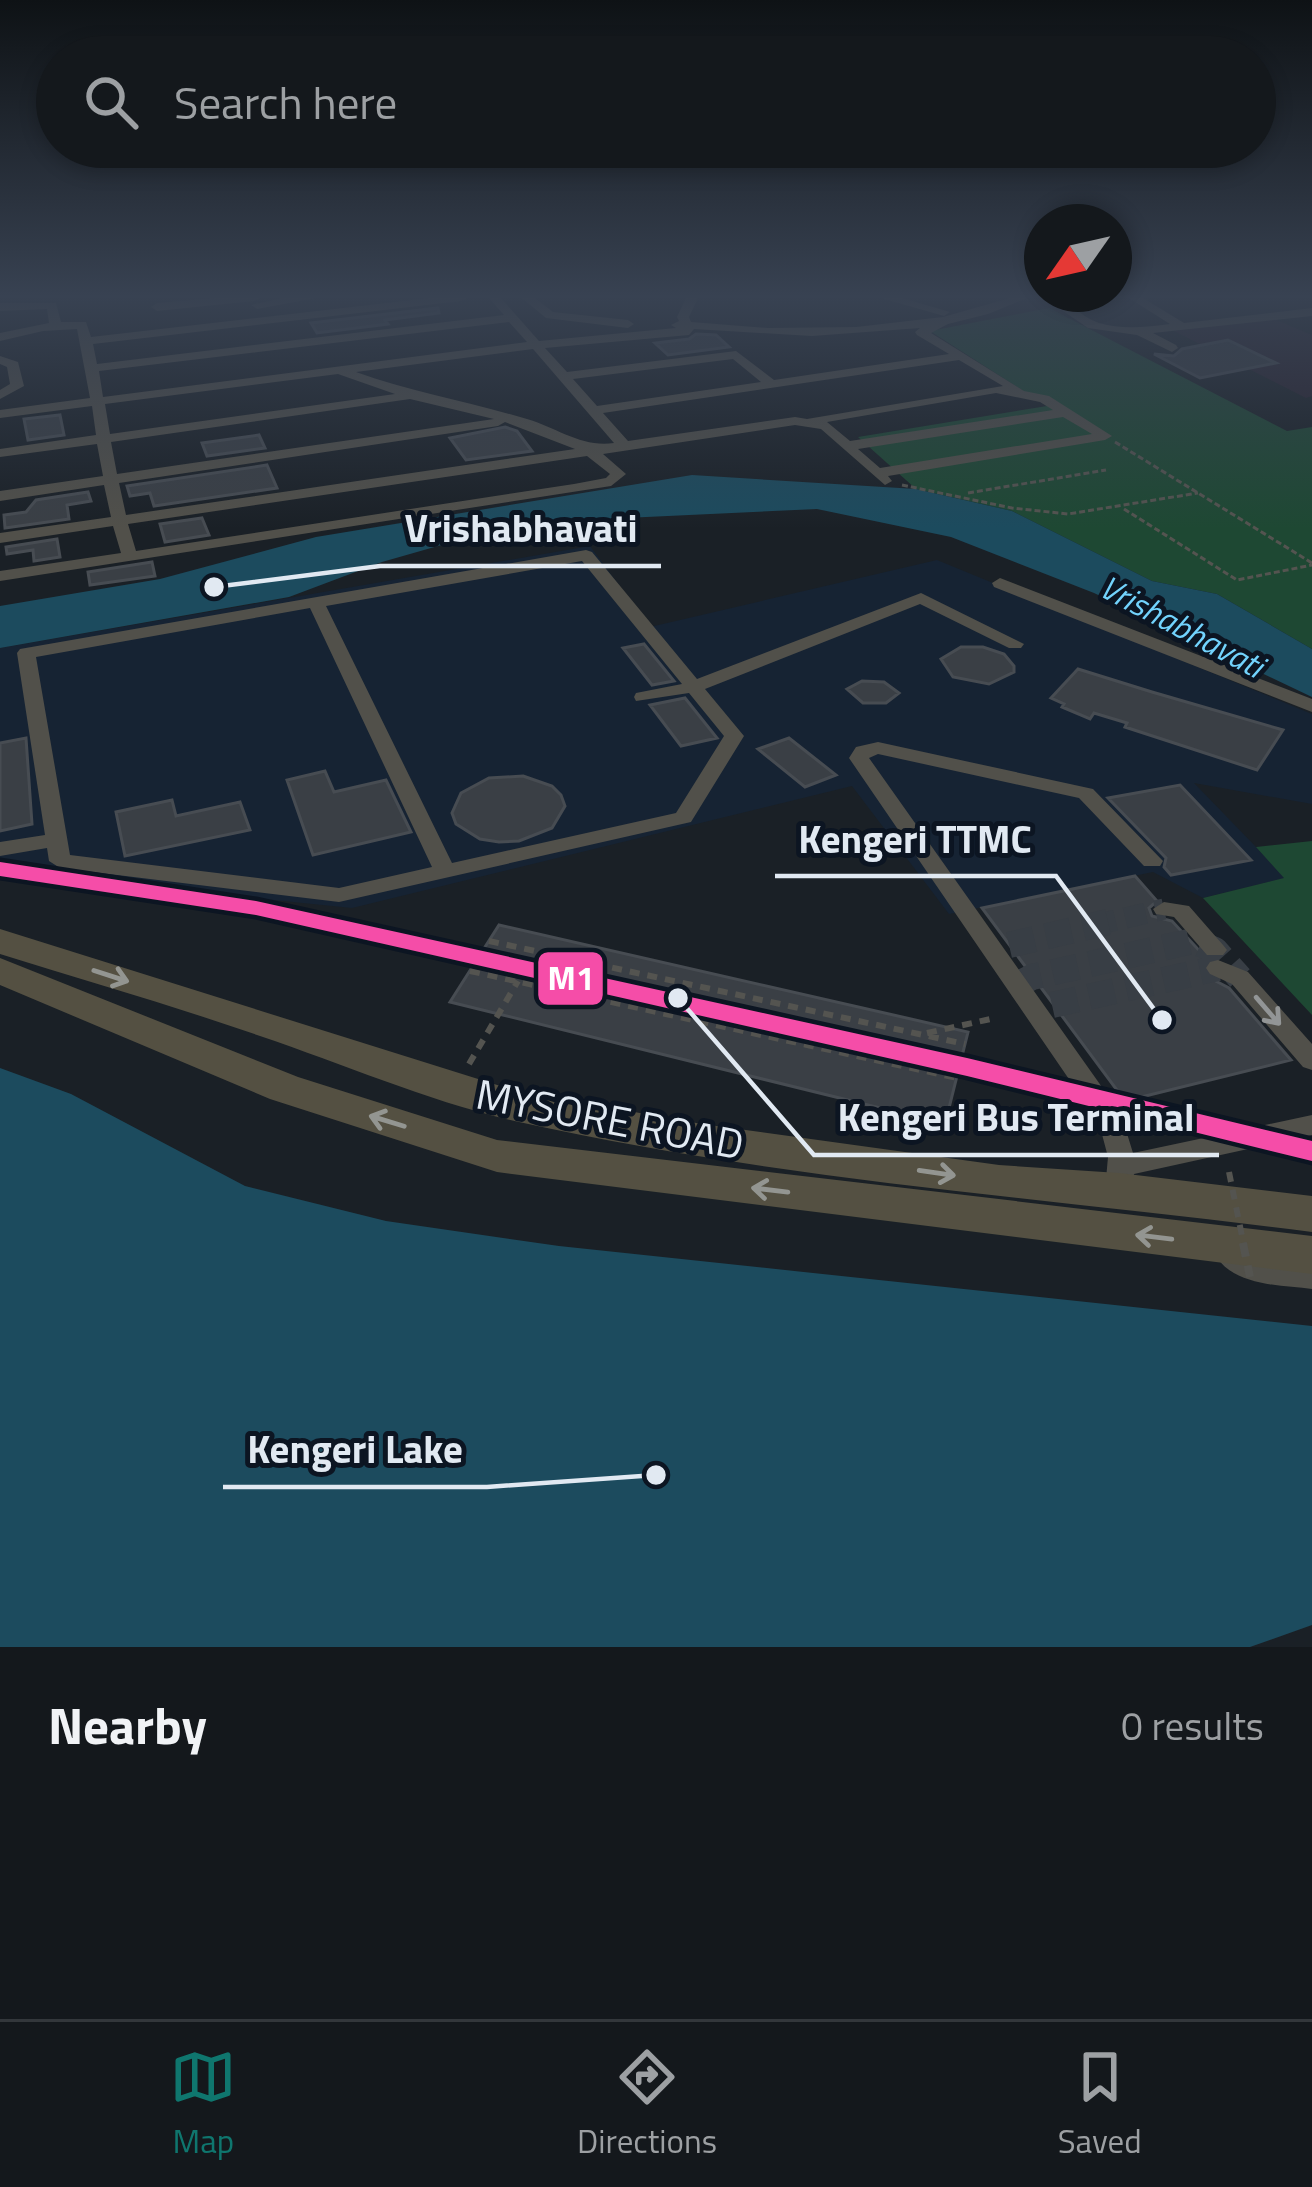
<!DOCTYPE html>
<html lang="en">
<head>
<meta charset="utf-8">
<style>
	body { margin:0; font-family:"Titillium Web",sans-serif; background:#212529; color:#f1f3f6 }
	.compass { position:absolute; left:1024px; top:204px; width:108px; height:108px; border-radius:50%; background:#14181c; box-shadow:0 6px 18px #0003; rotate:236deg }
	.list { margin:0; padding:0; list-style:none }
	h2 { display:flex; justify-content:space-between; align-items:center; height:156px; margin:0; padding:0 48px; font-size:51px }
	h2 small { font-size:39px; font-weight:400; color:#9da0a3 }
	.icon { flex:none; width:66px; height:66px; fill:none; stroke:currentColor; stroke-width:2; stroke-linecap:round; stroke-linejoin:round }
	.map { position:relative; flex:none; width:1312px; height:1647px; overflow:hidden }
	.search { position:absolute; background:#14181c; box-shadow:0 6px 18px #0003; left:36px; right:36px; top:36px; height:132px; display:flex; align-items:center; gap:30px; box-sizing:border-box; padding:0 42px; border-radius:66px; color:#9da0a3; font-size:45px }
	.sheet { height:372px; background:#14181c }
	nav { display:flex; justify-content:space-around; align-items:center; box-sizing:border-box; height:168px; border-top:3px solid #33373b; background:#14181c; font-size:33px; color:#9da0a3 }
	nav a { display:grid; justify-items:center; gap:6px }
	nav .on { color:#0f766e }
	.map>svg:first-child { display:block }
	.built { fill:#162333 }
	.education { fill:#29212e }
	.green { fill:#1e4833 }
	.water { fill:#1c4b5e }
	.building { fill:#3a3f45; stroke:#474c52; stroke-width:3 }
	.lines { fill:none; stroke-linecap:round; stroke-linejoin:round }
	.minor-tunnel-far1 { stroke:#383e45; stroke-width:21; stroke-dasharray:21 10; stroke-linecap:butt }
	.minor-tunnel { stroke:#383e45; stroke-width:26; stroke-dasharray:26 12; stroke-linecap:butt }
	.path-far1 { stroke:#545450; stroke-width:3; stroke-dasharray:6 3; stroke-linecap:butt }
	.path { stroke:#545450; stroke-width:6; stroke-dasharray:10 8; stroke-linecap:butt }
	.minor { fill:#51504a; fill-rule:evenodd }
	.highway { fill:#545042; fill-rule:evenodd }
	.path-bridge-far1 { stroke:#545450; stroke-width:6; stroke-dasharray:10 8; stroke-linecap:butt }
	.path-bridge { stroke:#545450; stroke-width:8; stroke-dasharray:14 9; stroke-linecap:butt }
	.metro-1-casing { stroke:#0c1522; stroke-width:9 }
	.metro-1 { fill:#f54da8; fill-rule:evenodd }
	.oneway { stroke:#939591 }
	.oneway2 { stroke:#929596 }
	.labels { text-anchor:middle; stroke-width:10; stroke-linejoin:round; paint-order:stroke }
	.far-water-label { font-size:33px; font-style:italic; fill:#72d3fd; stroke:#0c1522 }
	.near-street-label { font-size:42px; fill:#e1e9f2; stroke:#0c1522 }
	.leader { fill:none; stroke:#e1e9f2; stroke-width:4.5 }
	.callout-dot { fill:#e1e9f2; stroke:#0c1522; stroke-width:4.5 }
	.callout-label { font-size:39px; text-anchor:middle; font-weight:bold; fill:#e1e9f2; stroke:#0c1522; stroke-width:10; stroke-linejoin:round; paint-order:stroke }
	.line-badge { stroke:#0c1522; stroke-width:4.5 }
	.badge-label { font-size:33px; text-anchor:middle; font-weight:bold; fill:#fff }
</style>
</head>
<body>
<div class="map">
<svg width="1312" height="1647" viewBox="0 0 1312 1647">
	<rect width="100%" height="100%" fill="#1a2026"/>
	<path class="built" d="M590 546 650 627 937 560 1312 714V804L1194 783 1286 878 1203 898 1153 872 949 914 852 786 352 908 177 890 0 863V648Z"/>
	<path class="education" d="M1274 319 1312 335V396L1306 398 1174 331Z"/>
	<path class="green" d="M1049 308 1287 431 1312 427V649L1217 594 1152 581 1012 511 916 489 858 437 1047 406 930 331Z
		M1312 841V1015L1203 898 1284 878 1256 847Z"/>
	<path class="water" d="M692 475 916 489 1012 511 1152 581 1217 594 1312 649V697L1094 593 951 537 817 509 625 518 487 532 382 562 289 597 0 648V606L160 579 316 537Z
		M0 1068 71 1094 245 1186 386 1221 559 1246 1312 1326V1625L1250 1647H0Z"/>
	<path class="building" d="M438 308 439 313 385 320 388 324 317 333 311 323Z
		M696 334 716 335 729 347 668 355 655 343 689 339Z
		M1228 340 1276 363 1200 378 1154 354 1174 356 1182 349Z
		M60 415 64 435 28 440 24 419Z
		M505 427 517 431 532 451 466 460 450 438Z
		M259 435 265 448 207 456 202 443Z
		M267 465 277 488 154 506 150 493 130 496 127 486Z
		M88 492 91 501 67 505 69 519 5 528 4 515 26 512 36 500Z
		M202 518 209 535 165 542 160 524Z
		M57 539 60 557 34 561 33 550 7 554 6 547Z
		M152 562 155 576 90 585 88 572Z
		M644 644 674 681 652 685 623 648Z
		M961 647H983L1004 654 1014 666V672L989 684 953 677 941 659Z
		M1078 669 1152 692 1283 730 1257 770 1125 727 1127 723 1094 713 1090 719 1062 707 1064 704 1051 698Z
		M862 681 884 682 899 693 886 703H863L847 689Z
		M685 698 717 738 681 746 650 705Z
		M26 738 32 824 0 831V743Z
		M789 738 836 775 805 787 758 749Z
		M325 771 334 792 386 780 411 832 313 855 287 780Z
		M523 776 552 786 561 795 565 806 552 828 519 841 499 842 480 839 456 824 452 813 461 793 489 778Z
		M1180 785 1251 860 1171 875 1164 867 1166 858 1108 798Z
		M172 800 176 816 240 802 250 830 125 856 116 812Z
		M1135 876 1157 901 1149 908 1152 916 1172 921 1207 959 1202 965 1206 976 1229 988 1291 1060 1125 1101 982 908Z
		M499 925 968 1032 945 1124 450 1002Z"/>
	<g class="lines">
		<path class="minor-tunnel-far1" d="M1095 925 1164 909"/>
		<path class="minor-tunnel" d="M1009 945 1108 922
			M1017 985 1032 977 1193 941 1215 950 1240 978
			M1052 1005 1218 968"/>
		<path class="path-far1" d="M1115 442 1312 563
			M902 485 1012 508 1068 514 1198 493
			M968 493 1106 470
			M1124 509 1237 580 1312 565"/>
		<path class="path" d="M489 941 965 1044
			M470 971 957 1078
			M927 1033 995 1018
			M469 1064 518 981"/>
		<path class="minor" d="M215 298H260L254 301 157 311 151 307 157 303Z
			M283 298H316L257 309 251 305Z
			M430 298H467L461 301 93 344 97 364 504 315 489 298H501L539 341 676 328 671 325 679 321 677 317 686 298H698L689 317 691 322 768 328 856 327 943 317 1010 298H1027L988 314 948 324 931 333 1024 391 1049 396 1112 436 1105 440 888 476 892 481 885 485 821 429 795 425 603 454 626 474 611 486 0 581V571L121 553 113 526 0 543V533L111 517 104 485 0 501V491L103 476 97 444 0 457V449L96 435 92 406 0 418V410L90 398 77 329 43 331 0 341V333L49 323 47 309 0 311V303H56L61 322H86L91 337ZM509 322 527 342 103 397 99 371ZM920 328 915 332 917 335 949 354 774 380 736 351 567 372 545 348 689 335 694 329 812 336ZM533 349 614 443C583 448 557 428 527 419 470 402 412 392 356 372ZM733 359 761 382 597 406 573 379ZM959 360 1003 386 807 419 795 417 628 441 603 413ZM338 374 395 394 110 434 105 404ZM996 393 1040 402 1053 410 850 441 827 422ZM410 399 494 419 117 474 111 442ZM1063 417 1092 434 880 468 858 449ZM505 422 575 449 126 515 119 483 498 426ZM587 456 610 474 606 478 574 484 136 551 128 524Z
			M522 298H535L553 312 628 320 634 324 628 328 546 318Z
			M881 298H902L950 312 944 316Z
			M1044 298C1067 298 1079 316 1099 323 1123 330 1146 327 1170 324L1129 298H1143L1184 323 1312 308V316L1153 333 1176 345 1178 348 1172 352 1137 335 1088 328Z
			M0 356 18 362 24 386 0 399V390L10 384 7 367 0 364Z
			M586 550 592 552 697 679 921 593 1024 644 1021 648H1009L920 604 705 689 744 736 691 822 339 902 60 868 49 861 47 848 0 856V842L45 835 17 653 20 649ZM582 561 682 684 636 693 634 697 636 701 689 693 724 736 676 813 452 863 326 606ZM310 608 432 867 339 888 70 855 36 657Z
			M1000 578 1312 699V712L994 587 992 583Z
			M878 742 1093 789 1163 861 1160 866H1144L1079 798 878 754 869 758 1121 1114 1133 1153 1312 1115V1135L1134 1174 1129 1198 1119 1201 1109 1198 1105 1190 1108 1157 1099 1123 849 758 856 747Z
			M1164 902 1189 906 1223 945 1227 950 1223 955H1207L1174 917 1156 914 1153 909Z
			M1218 960 1248 972 1312 1044V1070L1303 1067 1232 984 1210 974 1206 968 1210 962Z
			M1228 1241 1258 1258 1312 1265V1289C1279 1285 1232 1286 1214 1253L1218 1245Z"/>
		<path class="highway" d="M0 929 516 1091 702 1124 999 1165 1119 1173 1312 1196V1232C1047 1198 780 1180 519 1122 430 1102 346 1065 260 1036 174 1006 87 981 0 954Z
			M0 958 298 1077 497 1140 1312 1236V1274L497 1172 270 1099 0 985Z"/>
		<path class="path-bridge-far1" d="M1229 1172 1244 1246"/>
		<path class="path-bridge" d="M1243 1243 1250 1277"/>
		<defs>
			<path id="metro-1" d="M0 862 256 901 967 1058 1312 1141V1161L967 1076 256 915 0 876Z"/>
		</defs>
		<use href="#metro-1" class="metro-1-casing"/>
		<use href="#metro-1" class="metro-1"/>
	</g>
	<defs><path id="oneway-shaft" d="M-6 0H5M1.5-3L5.5 0L1.5 3" fill="none" stroke-width="1.6" stroke-linecap="round" stroke-linejoin="round" transform="scale(3)"/></defs>
	<g class="oneway">
		<use href="#oneway-shaft" transform="translate(111 976) rotate(18)"/>
		<use href="#oneway-shaft" transform="translate(387 1121) rotate(-163)"/>
		<use href="#oneway-shaft" transform="translate(937 1173) rotate(8)"/>
		<use href="#oneway-shaft" transform="translate(770 1190) rotate(-173)"/>
		<use href="#oneway-shaft" transform="translate(1154 1237) rotate(-173)"/>
	</g>
	<use class="oneway2" href="#oneway-shaft" transform="translate(1268 1011) rotate(49)"/>
	<linearGradient id="sky" x2="0" y2="1"><stop stop-color="#0e1215"/><stop offset="0.56" stop-color="#384252"/><stop offset="1" stop-color="#384252" stop-opacity="0"/></linearGradient>
	<rect width="1312" height="529" fill="url(#sky)"/>
	<g class="labels">
		<g class="far-water-label">
			<text transform="translate(1182 626) rotate(28)" y="12">Vrishabhavati</text>
		</g>
		<g class="near-street-label">
			<text transform="translate(610 1119) rotate(11)" y="15">MYSORE ROAD</text>
		</g>
	</g>
	<path class="leader" d="M214 587L380 566H661M1162 1020L1056 876H775M678 998L814 1155H1219M656 1475L487 1487H223"/>
	<g class="callout-dot">
		<circle cx="214" cy="587" r="12"/>
		<circle cx="1162" cy="1020" r="12"/>
		<circle cx="678" cy="998" r="12"/>
		<circle cx="656" cy="1475" r="12"/>
	</g>
	<g class="callout-label">
		<text x="521" y="542">Vrishabhavati</text>
		<text x="915" y="853">Kengeri TTMC</text>
		<text x="1016" y="1131">Kengeri Bus Terminal</text>
		<text x="355" y="1463">Kengeri Lake</text>
	</g>
	<rect class="line-badge" x="536" y="950" width="69" height="57" rx="12" fill="#f54da8"/>
	<g class="badge-label">
		<text x="571" y="990">M1</text>
	</g>
</svg>
<svg class="compass" viewBox="-18 -18 36 36"><path d="M0-13l5 13h-10z" fill="#e53935"/><path d="M0 13l5-13h-10z" fill="#9da0a3"/></svg>
<div class="search"><svg class="icon" aria-label="search" viewBox="0 0 24 24"><circle cx="10" cy="10" r="6"/><path d="M15 15l6 6"/></svg>Search here</div>
</div>
<section class="sheet">
<h2>Nearby<small>0 results</small></h2>
<ul class="list">
</ul>
</section>
<nav>
<a class="on"><svg class="icon" aria-label="map" viewBox="0 0 24 24"><path d="M3 6l6-2 6 2 6-2v14l-6 2-6-2-6 2zM9 4v14M15 6v14"/></svg>Map</a>
<a><svg class="icon" aria-label="directions" viewBox="0 0 24 24"><path d="M12 3l9 9-9 9-9-9zM9 14v-3h6M13 9l2 2-2 2"/></svg>Directions</a>
<a><svg class="icon" aria-label="saved" viewBox="0 0 24 24"><path d="M7 4h10v16l-5-4-5 4z"/></svg>Saved</a>
</nav>
</body>
</html>
